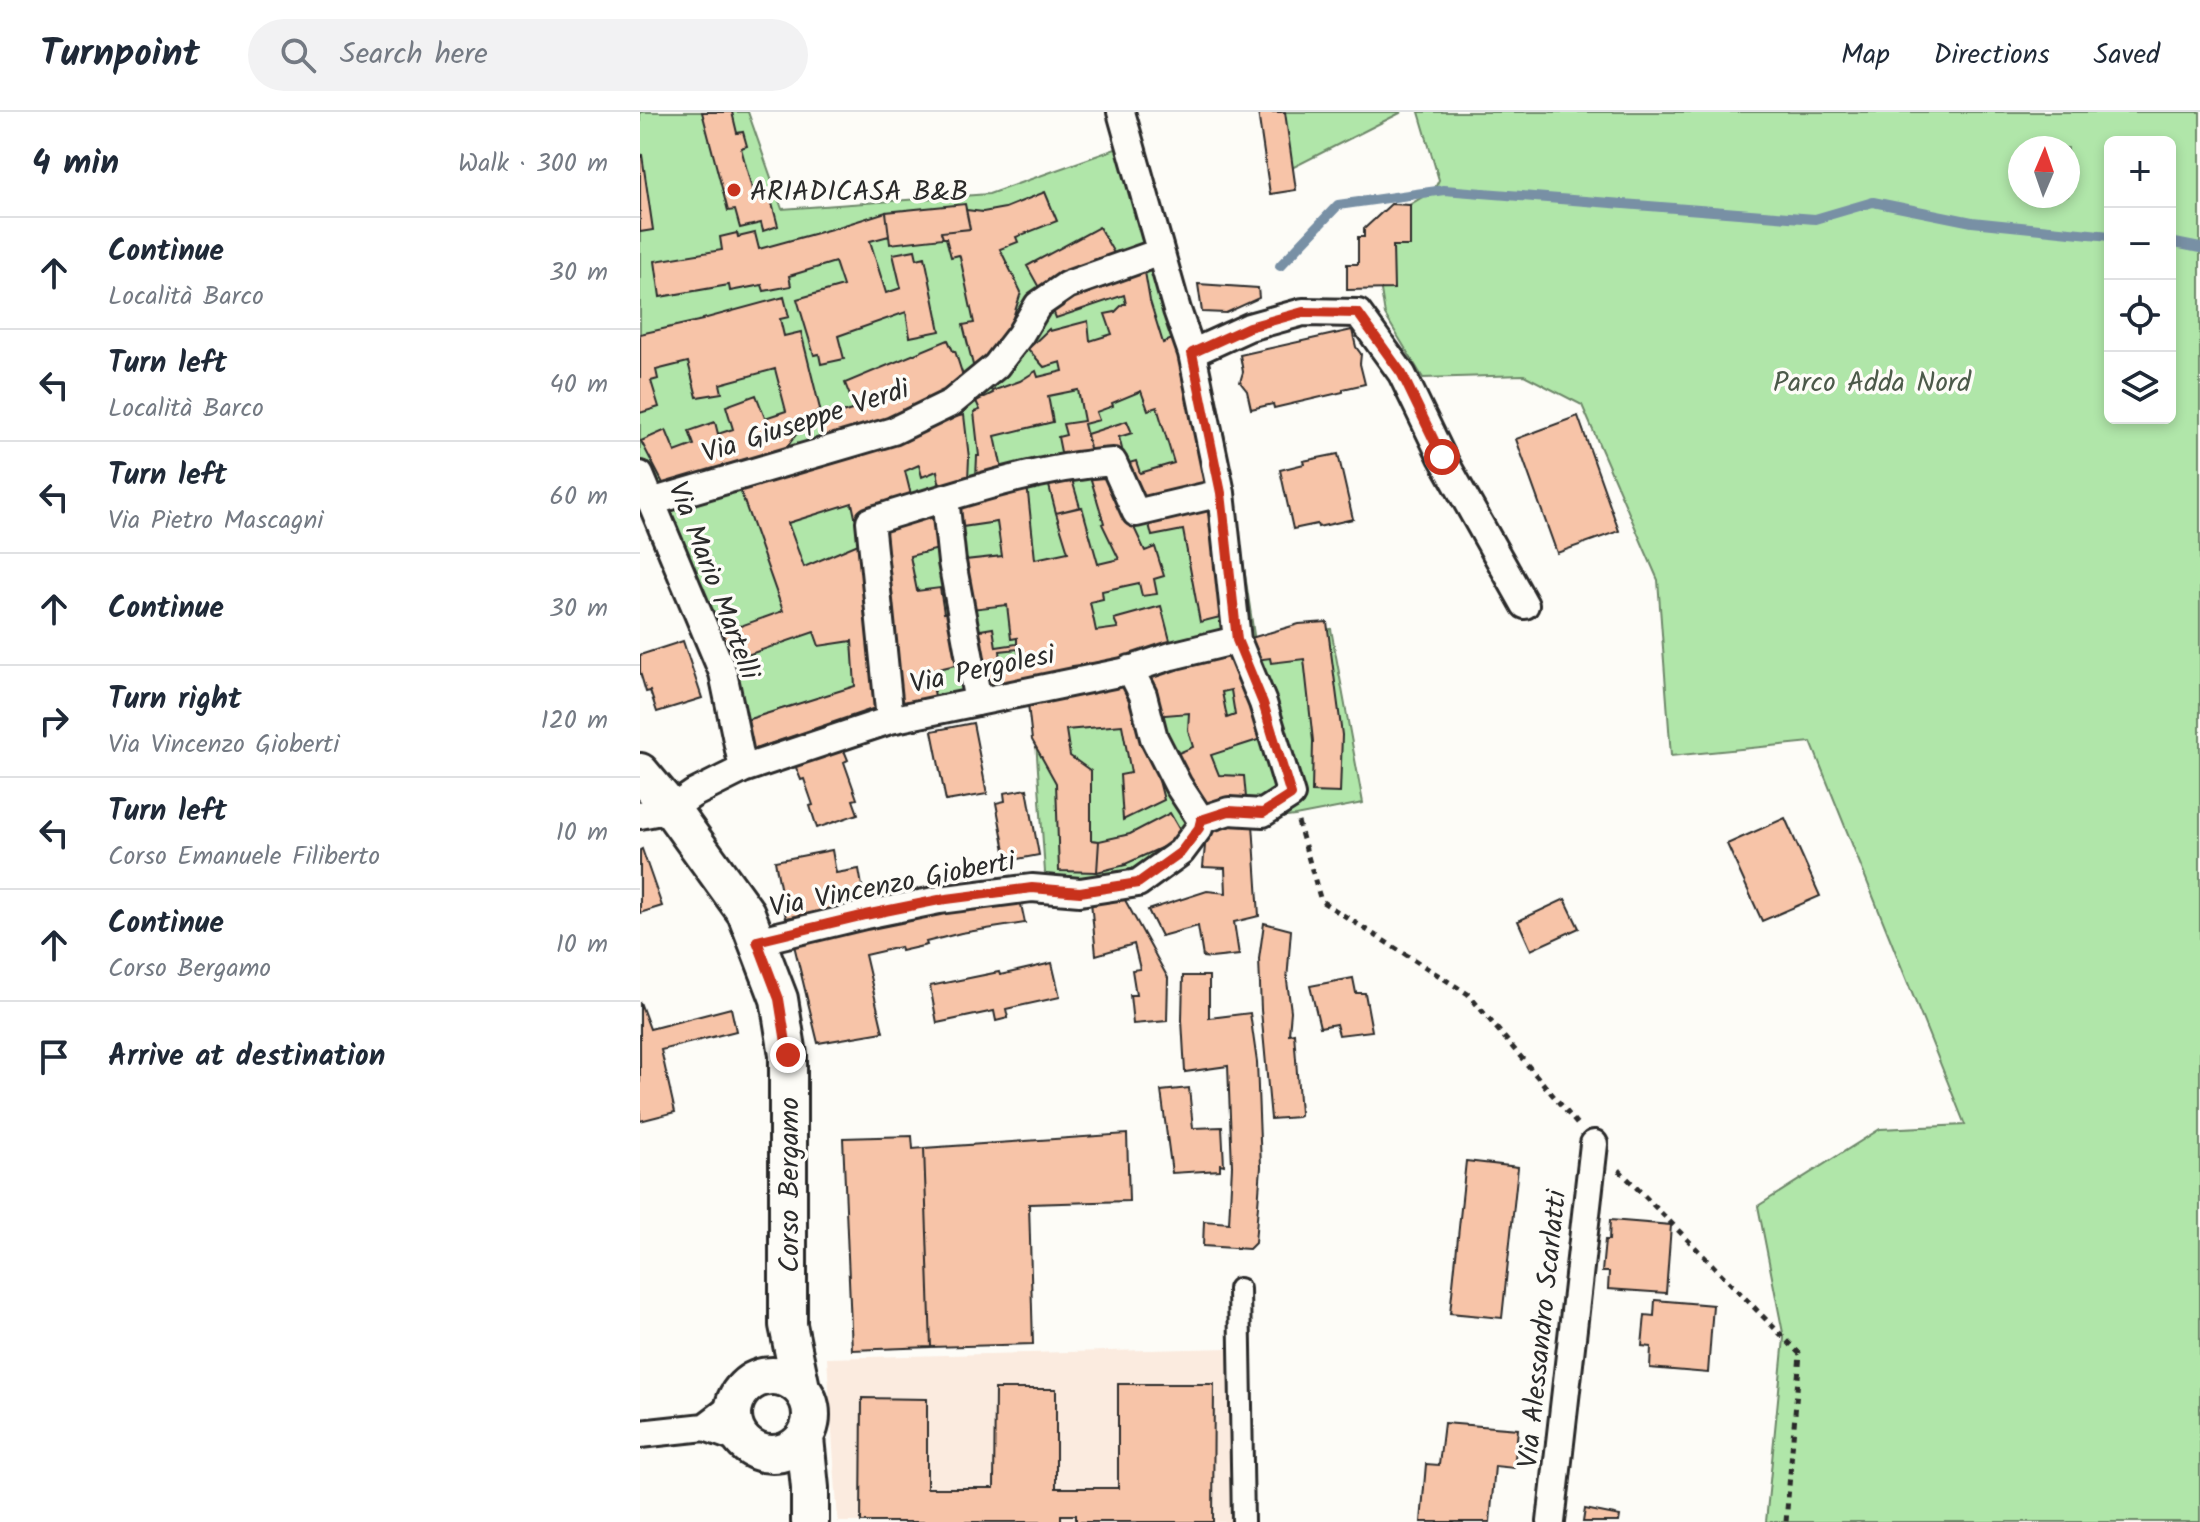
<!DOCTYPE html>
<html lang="en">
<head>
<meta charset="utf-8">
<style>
	body { margin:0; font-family:Kalam,sans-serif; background:#f2f2f3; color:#1f2937 }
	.controls { position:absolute; right:24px; top:24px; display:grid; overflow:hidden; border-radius:12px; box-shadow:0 4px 12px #0003 }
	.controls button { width:72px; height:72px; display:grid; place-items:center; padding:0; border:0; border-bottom:2px solid #e0e1e3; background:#fff; color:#1f2937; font:40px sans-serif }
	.compass { position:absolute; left:1368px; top:24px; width:72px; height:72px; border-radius:50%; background:#fff; box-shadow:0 4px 12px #0003; rotate:2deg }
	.stop { position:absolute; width:24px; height:24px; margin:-18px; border:6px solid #c8321e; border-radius:50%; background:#fff }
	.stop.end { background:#c8321e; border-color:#fff; box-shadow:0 2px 8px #0008 }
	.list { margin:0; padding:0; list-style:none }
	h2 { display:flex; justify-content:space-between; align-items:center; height:104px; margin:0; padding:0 32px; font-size:34px }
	h2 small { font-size:26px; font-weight:400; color:#747a83 }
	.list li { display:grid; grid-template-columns:52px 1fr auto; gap:24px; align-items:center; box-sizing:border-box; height:112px; padding:0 32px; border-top:2px solid #e0e1e3 }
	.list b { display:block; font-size:30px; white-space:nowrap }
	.list p { margin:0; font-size:26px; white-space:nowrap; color:#747a83 }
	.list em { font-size:26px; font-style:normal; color:#747a83 }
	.icon { flex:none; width:44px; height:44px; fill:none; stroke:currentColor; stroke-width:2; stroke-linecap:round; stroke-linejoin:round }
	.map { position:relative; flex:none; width:1560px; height:1410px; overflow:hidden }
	header { display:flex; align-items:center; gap:48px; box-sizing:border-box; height:112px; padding:0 40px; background:#fff; border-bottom:2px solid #e0e1e3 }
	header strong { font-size:38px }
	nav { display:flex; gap:44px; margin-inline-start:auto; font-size:28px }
	.search { width:560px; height:72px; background:#f2f2f3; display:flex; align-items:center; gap:20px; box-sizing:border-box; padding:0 28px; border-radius:44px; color:#747a83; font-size:30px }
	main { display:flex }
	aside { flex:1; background:#fff }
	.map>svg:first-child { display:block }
	.built { fill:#fbebdf }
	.green { fill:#b0e6a9; stroke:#6e886a; stroke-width:2; fill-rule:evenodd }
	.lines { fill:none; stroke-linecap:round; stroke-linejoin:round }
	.stream { stroke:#7890a5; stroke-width:10 }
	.building { fill:#f7c4a8; stroke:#2b2b2b; stroke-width:2; fill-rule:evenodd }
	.pedestrian-casing { stroke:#2b2b2b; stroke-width:26 }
	.minor-casing { stroke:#2b2b2b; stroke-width:32 }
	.secondary-casing { stroke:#2b2b2b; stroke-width:42 }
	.path { stroke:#2b2b2b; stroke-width:5; stroke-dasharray:6 6; stroke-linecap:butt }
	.pedestrian { stroke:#fdfcf7; stroke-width:20 }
	.minor { stroke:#fdfcf7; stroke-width:26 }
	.secondary { stroke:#fdfcf7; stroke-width:36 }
	.route { stroke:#c8321e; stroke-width:10 }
	.poi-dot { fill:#c8321e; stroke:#fdfcf7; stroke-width:3 }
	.labels { text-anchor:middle; stroke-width:7; stroke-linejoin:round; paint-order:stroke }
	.poi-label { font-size:28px; fill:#2b2b2b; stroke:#fdfcf7; text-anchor:start }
	.park-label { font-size:28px; fill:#4c5a4a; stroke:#fdfcf7 }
	.street-label { font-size:28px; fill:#2b2b2b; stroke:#fdfcf7 }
</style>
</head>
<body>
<header>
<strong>Turnpoint</strong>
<div class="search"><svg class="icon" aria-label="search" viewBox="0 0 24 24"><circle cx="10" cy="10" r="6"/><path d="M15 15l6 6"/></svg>Search here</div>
<nav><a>Map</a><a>Directions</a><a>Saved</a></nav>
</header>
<main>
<aside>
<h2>4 min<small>Walk · 300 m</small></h2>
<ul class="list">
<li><svg class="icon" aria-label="ahead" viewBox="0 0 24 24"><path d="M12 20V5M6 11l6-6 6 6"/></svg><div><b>Continue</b><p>Località Barco</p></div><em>30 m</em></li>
<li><svg class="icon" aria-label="left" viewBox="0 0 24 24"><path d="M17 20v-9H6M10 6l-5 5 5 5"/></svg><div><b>Turn left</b><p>Località Barco</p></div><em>40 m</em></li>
<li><svg class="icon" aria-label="left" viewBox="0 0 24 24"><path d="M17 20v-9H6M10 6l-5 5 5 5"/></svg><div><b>Turn left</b><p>Via Pietro Mascagni</p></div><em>60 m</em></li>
<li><svg class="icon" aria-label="ahead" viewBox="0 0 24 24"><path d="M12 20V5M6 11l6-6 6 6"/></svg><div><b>Continue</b></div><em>30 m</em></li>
<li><svg class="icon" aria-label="right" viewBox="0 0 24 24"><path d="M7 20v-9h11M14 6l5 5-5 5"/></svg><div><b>Turn right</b><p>Via Vincenzo Gioberti</p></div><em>120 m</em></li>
<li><svg class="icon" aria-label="left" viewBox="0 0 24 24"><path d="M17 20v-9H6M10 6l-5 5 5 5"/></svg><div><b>Turn left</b><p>Corso Emanuele Filiberto</p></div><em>10 m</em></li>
<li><svg class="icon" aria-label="ahead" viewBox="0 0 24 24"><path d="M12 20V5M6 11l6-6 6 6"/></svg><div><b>Continue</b><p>Corso Bergamo</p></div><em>10 m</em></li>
<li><svg class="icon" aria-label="arrive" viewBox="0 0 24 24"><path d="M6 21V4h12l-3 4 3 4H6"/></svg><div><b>Arrive at destination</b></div></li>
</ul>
</aside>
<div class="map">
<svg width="1560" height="1410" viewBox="0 0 1560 1410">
	<rect width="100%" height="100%" fill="#fdfcf7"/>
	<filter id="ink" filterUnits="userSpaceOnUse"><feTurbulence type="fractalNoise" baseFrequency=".0125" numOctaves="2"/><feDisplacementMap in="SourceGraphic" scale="16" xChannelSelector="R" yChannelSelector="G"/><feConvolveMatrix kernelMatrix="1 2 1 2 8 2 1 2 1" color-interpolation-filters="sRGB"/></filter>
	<g filter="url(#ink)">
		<path class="built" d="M590 1236V1410H198L187 1246Z"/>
		<path class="green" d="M0 0H108L142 97 349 82 481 35 539 208 584 321 615 530 691 517 723 691 655 704 594 711 545 722 495 757 419 778 406 775 393 585 251 613 111 657 0 362Z
			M638 0H762L646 59Z
			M779 0H1560V1410H1126L1144 1226 1118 1094 1240 1017 1325 1013 1171 630 1031 644 1018 468 942 293 884 263 783 266 745 203 731 116 794 78 799 68ZM1470 30H1530V306H1470ZM1380 36H1428V84H1380Z"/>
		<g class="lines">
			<path class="stream" d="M1530 130 1560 136
				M640 154 698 93 804 78 1175 107 1233 90 1332 110 1470 124"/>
		</g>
		<path class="building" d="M62 0H92L97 21 103 20 107 34 101 36 115 88 130 84 138 114 123 119 121 111 100 116 95 98 88 99Z
			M618 0H645L656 78 630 82Z
			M2 43 13 118 0 120V44Z
			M405 80 417 109 376 125 378 130 360 137 381 180 366 228 334 257 323 213 334 211 320 145 319 143 311 145 306 126H303L301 120 330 117 326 98 343 100 365 96Z
			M325 92 330 117 301 120 303 126 250 132 246 100Z
			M751 92 770 93V134H753L754 177 707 178V152H718V125H724V117Z
			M246 100 249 124 230 129 246 181 261 176 253 142 275 138 277 147 285 145 300 219 270 225 266 200 198 224 204 247 181 252 179 242 174 243 157 187 203 174 195 150 149 164 151 174 124 179 122 173 90 179 89 173 20 185 15 149 82 138 80 125 97 121 98 125 115 121 119 137 195 116Z
			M459 115 474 141 402 181 387 154Z
			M479 160H505L510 189 523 231 534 226 541 247 546 270H544L574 376 502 393 479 354 496 349 500 361 534 351 517 295 508 298 501 279 472 291 473 294 456 300 459 308 444 312 452 344 423 350 418 325 426 323 423 312 444 309 438 278 408 284 413 310 355 324 363 362 336 366 337 344H339L334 300 340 298 336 289 353 281 352 279 380 269 396 259 398 265 423 259 421 250 404 255 388 237 409 217 410 219 448 209 450 229 472 222 465 202 475 200 483 192H486L484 183 416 206 411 193Z
			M558 172 618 176 619 186 586 201 562 200Z
			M144 185 149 205 140 207 144 224 161 220 180 297 163 313 147 335 27 379 1 329 26 318 35 340 54 333 49 319 75 310 78 322 93 317 86 294 116 283 125 306 146 299 135 257 80 272 82 281 57 285 48 250 16 258 18 267 11 269 19 295 0 301V222L63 208V207Z
			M712 218 716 235 721 242 720 252 725 272 703 277V280L634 296 633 292 611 297 607 279 600 270 603 260 600 243Z
			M308 228 313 239H315L323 264 281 300 184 333 178 314 189 305 215 297 205 271Z
			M324 303 329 346 328 367 301 381 297 359 282 365 279 353 265 359 272 387 247 398 215 405 212 391 148 411 164 455 223 430 244 593 112 638 103 609 215 574 212 529 179 534 174 520 84 551 75 523 143 499 98 372 293 310Z
			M938 304 979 419 917 441 876 327Z
			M487 309 492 321 479 325 483 341 452 346 447 322Z
			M698 342 713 407 678 415 677 412 653 417 640 358 664 352 663 349Z
			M467 358 505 439 515 435 524 464 514 467 517 482 502 484 499 471 462 479 463 487 450 490 456 519 478 516 474 507 521 494 533 540 432 554 433 561 337 574 328 520 353 516 356 535 377 532V526L371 527 367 493 322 498 316 449 362 444 357 410 315 416 312 387 387 372 395 447 428 440 416 401 442 395 458 452 479 447 462 412 464 411 449 361ZM378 537 380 553 362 556 360 539Z
			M430 361 440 395 416 401 407 366Z
			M566 391 580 453 588 503 560 510 543 418 512 424 507 404Z
			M302 397 307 435 270 444 277 479 300 476 304 501 317 499 324 551 290 559 296 589 261 595 237 412Z
			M687 510 702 623 700 681 672 680 673 629 664 547 631 551 630 546 616 548 611 526 659 512Z
			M43 529 62 586 17 600 10 579 6 580 0 560V543Z
			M593 541 624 626 571 643 579 663 604 664 606 686 585 687 562 697 529 645 553 635 548 618 549 601 513 604 498 563ZM591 578 595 603 587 606 582 580Z
			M491 574 501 598 524 688 483 708 480 663 491 661 482 613 426 618 430 644 451 659V728L459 729 457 760 419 759 416 671 392 628 387 583Z
			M333 611 347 682 306 689 292 619Z
			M201 631 208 648 204 650 217 687 213 688 218 702 177 716 170 694 173 693 164 667 161 668 153 648Z
			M387 677 399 743 367 749 356 691 365 689 364 681Z
			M530 701 542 722 523 735 485 752 486 753 457 760 459 729 490 722Z
			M1145 706 1180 784 1122 809 1087 732Z
			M567 712H613L619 804 594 810 599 843 571 846 563 845 558 814 521 824 508 798 567 779 586 781 585 756 563 755Z
			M2 737 22 794 0 801V738Z
			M192 738 196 761 219 757 225 791 146 806 135 749Z
			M379 783 385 811 321 821 286 830 287 833 261 839 260 835 225 843 243 920 178 931 153 829Z
			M925 787 939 816 891 838 878 809Z
			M485 788 528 866 527 909 493 912 490 883H496L492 858 500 857 494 832 456 843 451 789Z
			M624 811 651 818 647 869 651 899 649 922 654 921 660 1001V1004L658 1005 631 1007 621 898 619 847Z
			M412 851 420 885 366 897 368 906 356 909 354 899 297 911 290 874 359 860 360 863Z
			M543 864H569V906L610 901 617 950 621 1055 615 1131 609 1137 563 1134 564 1109 589 1111 592 1054 588 954 545 960 542 908Z
			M713 866 716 881H725L732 919 699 923 696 912 680 915 670 874Z
			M0 890 10 917 91 896 96 919 21 938 35 1000 0 1009Z
			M549 976 553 1016 582 1015 584 1053 580 1052V1058L532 1061 521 979Z
			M487 1022 489 1089 389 1092 393 1232 291 1235 284 1036Z
			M272 1024 273 1037 284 1036 291 1235 212 1238 203 1026Z
			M826 1049 878 1055 862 1206 810 1201Z
			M970 1108 1031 1113 1026 1181 968 1177 969 1160H962L965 1128H969Z
			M1015 1188 1073 1193 1068 1261 1010 1256 1011 1235 1002 1234 1005 1203 1014 1204Z
			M478 1272H574L573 1410H436V1403H421V1410H221L222 1286 287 1287V1376H354L355 1277H416V1376H478Z
			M804 1311 878 1317 874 1356 855 1354 850 1410H781L786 1352 799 1353Z
			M945 1397 980 1404 979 1410H943Z"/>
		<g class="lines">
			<defs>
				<path id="pedestrian" d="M599 1177 603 1410"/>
				<path id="minor" d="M552 241 609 215 663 200 718 201 762 262 802 345 885 493
					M0 363 83 561 103 657 53 682 31 697 0 703
					M305 386 312 450 338 590
					M11 390 253 319 311 291 356 254 380 223 398 193 427 173 520 140
					M490 557 503 583 514 626 538 673 561 708
					M250 608 230 409C310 385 390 356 473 350L496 401 581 381
					M103 657 250 608 483 560 531 544 597 528
					M117 829 225 803 299 788 392 776 440 780 498 771 541 740 559 716 561 708 589 699 623 701 651 683 623 591 597 528 581 381 552 241 537 198 481 0
					M65 1315 94 1293
					M0 1322 65 1315 101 1328
					M911 1410 954 1032"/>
				<path id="secondary" d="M0 660 31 697 106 801 139 887 148 943V1213L161 1276
					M93 1303a39 39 0 1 1 78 0a39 39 0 1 1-78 0Z
					M165 1326 170 1376V1410"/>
			</defs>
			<use href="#pedestrian" class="pedestrian-casing"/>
			<use href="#minor" class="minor-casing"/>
			<use href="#secondary" class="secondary-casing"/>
			<path class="path" d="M658 710 681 789 828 882 937 1012
				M979 1058 1160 1242 1146 1410"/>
			<use href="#pedestrian" class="pedestrian"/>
			<use href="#minor" class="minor"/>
			<use href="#secondary" class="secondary"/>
		</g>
	</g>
	<g class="lines" filter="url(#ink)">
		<path class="route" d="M148 943 139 887 117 829 225 803 299 788 392 776 440 780 498 771 541 740 559 716 561 708 589 699 623 701 651 683 623 591 597 528 581 381 552 241 609 215 663 200 718 201 762 262 802 345"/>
	</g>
	<circle class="poi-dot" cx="94" cy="78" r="8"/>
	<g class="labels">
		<g class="poi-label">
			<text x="110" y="88">ARIADICASA B&amp;B</text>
		</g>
		<g class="park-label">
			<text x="1232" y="279">Parco Adda Nord</text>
		</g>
		<g class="street-label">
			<text transform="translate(165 308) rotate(-18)" y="10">Via Giuseppe Verdi</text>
			<text transform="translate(75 468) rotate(69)" y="10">Via Mario Martelli</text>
			<text transform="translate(342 556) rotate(-12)" y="10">Via Pergolesi</text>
			<text transform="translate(252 771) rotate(-11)" y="10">Via Vincenzo Gioberti</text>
			<text transform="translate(148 1073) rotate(-90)" y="10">Corso Bergamo</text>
			<text transform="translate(901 1217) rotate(-84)" y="10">Via Alessandro Scarlatti</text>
		</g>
	</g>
</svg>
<div class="controls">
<button>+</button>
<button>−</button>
<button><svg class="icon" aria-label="locate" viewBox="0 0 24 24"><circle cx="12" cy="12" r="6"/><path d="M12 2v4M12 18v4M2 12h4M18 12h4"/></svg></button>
<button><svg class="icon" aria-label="layers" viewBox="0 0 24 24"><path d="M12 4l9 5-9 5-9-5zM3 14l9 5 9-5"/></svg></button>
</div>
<svg class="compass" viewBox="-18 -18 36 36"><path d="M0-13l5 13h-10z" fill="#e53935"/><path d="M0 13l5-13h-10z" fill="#747a83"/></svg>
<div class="stop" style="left:802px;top:345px"></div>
<div class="stop end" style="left:148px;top:943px"></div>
</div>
</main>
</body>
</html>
